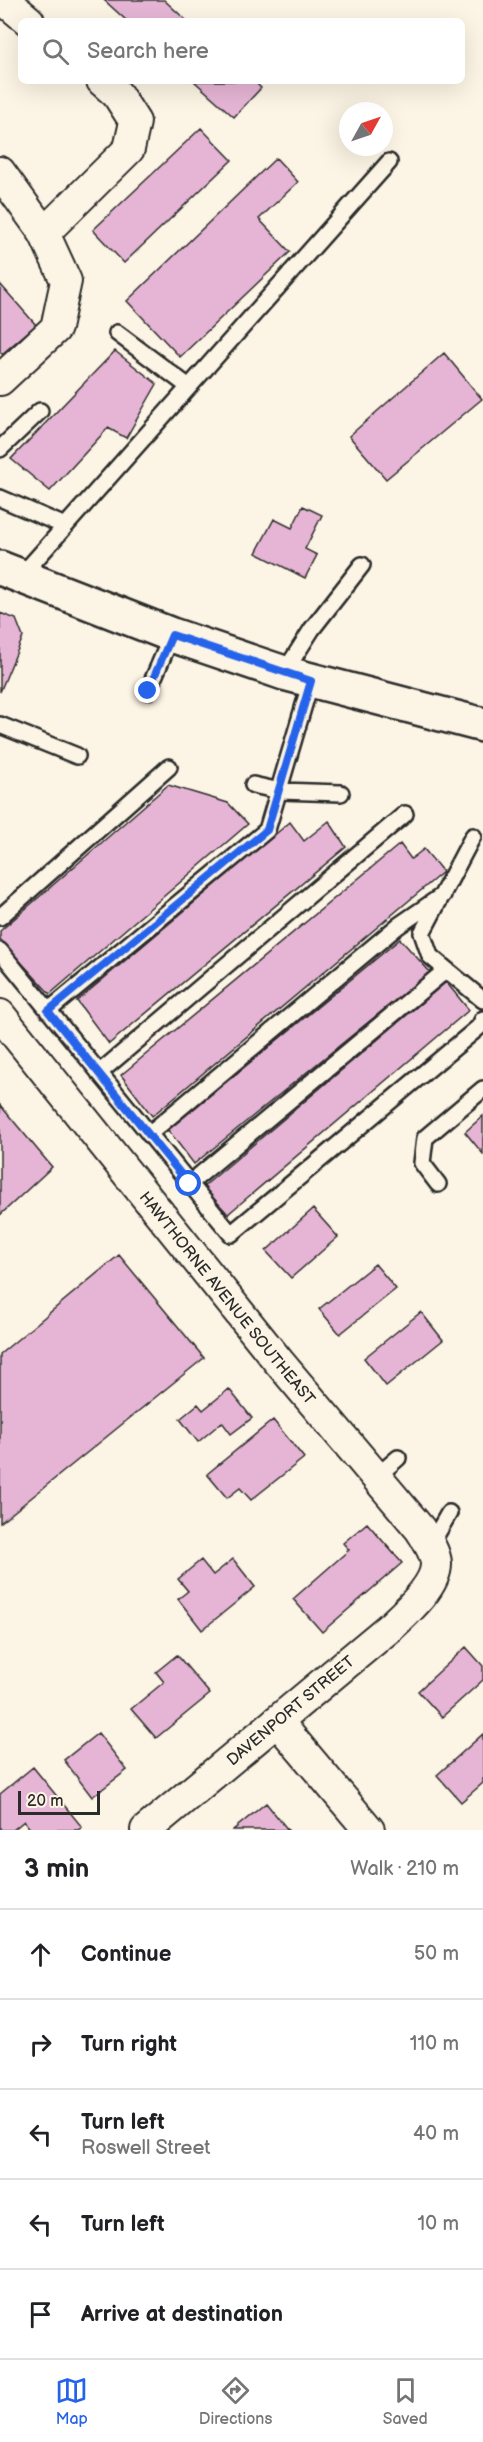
<!DOCTYPE html>
<html lang="en">
<head>
<meta charset="utf-8">
<style>
	body { margin:0; font-family:"Balsamiq Sans",sans-serif; background:#f6f6f6; color:#202124 }
	.compass { position:absolute; left:339px; top:102px; width:54px; height:54px; border-radius:50%; background:#fff; box-shadow:0 6px 24px #0002; rotate:50deg }
	.scale { position:absolute; left:18px; bottom:15px; width:82px; box-sizing:border-box; padding-left:6px; border:3px solid #2b2b2b; border-top:0; font-size:16px; line-height:21px; white-space:nowrap; color:#2b2b2b; -webkit-text-stroke:4px #fcf5e5; paint-order:stroke }
	.stop { position:absolute; width:18px; height:18px; margin:-14px; border:4px solid #2563eb; border-radius:50%; background:#fff }
	.stop.end { background:#2563eb; border-color:#fff; box-shadow:0 2px 6px #0008 }
	.list { margin:0; padding:0; list-style:none }
	h2 { display:flex; justify-content:space-between; align-items:center; height:78px; margin:0; padding:0 24px; font-size:26px }
	h2 small { font-size:20px; font-weight:400; color:#757577 }
	.list li { display:grid; grid-template-columns:39px 1fr auto; gap:18px; align-items:center; box-sizing:border-box; height:90px; padding:0 24px; border-top:2px solid #e0e0e0 }
	.list b { display:block; font-size:22px; white-space:nowrap }
	.list p { margin:0; font-size:20px; white-space:nowrap; color:#757577 }
	.list em { font-size:20px; font-style:normal; color:#757577 }
	.icon { flex:none; width:33px; height:33px; fill:none; stroke:currentColor; stroke-width:2; stroke-linecap:round; stroke-linejoin:round }
	.map { position:relative; flex:none; width:483px; height:1830px; overflow:hidden }
	.search { position:absolute; background:#fff; box-shadow:0 6px 24px #0002; left:18px; right:18px; top:18px; height:66px; display:flex; align-items:center; gap:15px; box-sizing:border-box; padding:0 21px; border-radius:9px; color:#757577; font-size:22px }
	.sheet { height:528px; background:#fff }
	nav { display:flex; justify-content:space-around; align-items:center; box-sizing:border-box; height:84px; border-top:2px solid #e0e0e0; background:#fff; font-size:16px; color:#757577 }
	nav a { display:grid; justify-items:center; gap:3px }
	nav .on { color:#2563eb }
	.map>svg:first-child { display:block }
	.building { fill:#e6b5d5; stroke:#2b2b2b; stroke-width:1.5 }
	.lines { fill:none; stroke-linecap:round; stroke-linejoin:round }
	.service-casing { stroke:#2b2b2b; stroke-width:20 }
	.minor-casing { stroke:#2b2b2b; stroke-width:34 }
	.tertiary-casing { stroke:#2b2b2b; stroke-width:38 }
	.service { stroke:#fcf5e5; stroke-width:15 }
	.minor { stroke:#fcf5e5; stroke-width:30 }
	.tertiary { stroke:#fcf5e5; stroke-width:33 }
	.route { stroke:#2563eb; stroke-width:8 }
	.labels { text-anchor:middle; stroke-width:6; stroke-linejoin:round; paint-order:stroke }
	.street-label { font-size:16px; fill:#2b2b2b; stroke:#fcf5e5 }
</style>
</head>
<body>
<div class="map">
<svg width="483" height="1830" viewBox="0 0 483 1830">
	<rect width="100%" height="100%" fill="#fcf5e5"/>
	<filter id="ink" filterUnits="userSpaceOnUse"><feTurbulence type="fractalNoise" baseFrequency=".0167" numOctaves="2"/><feDisplacementMap in="SourceGraphic" scale="12" xChannelSelector="R" yChannelSelector="G"/><feConvolveMatrix kernelMatrix="1 2 1 2 8 2 1 2 1" color-interpolation-filters="sRGB"/></filter>
	<g filter="url(#ink)">
		<path class="building" d="M104 0H164L187 21H127Z
			M194 81H254L261 88 234 117Z
			M201 128 232 160 124 263 93 230Z
			M276 158 298 182 259 219 290 252 180 357 127 301Z
			M0 284 36 325 2 354 0 352Z
			M115 351 157 384 126 438 108 428 50 491 11 459Z
			M444 353 482 399 386 479 349 436Z
			M303 506 322 515 305 549 317 555 305 578 256 553 274 519 292 528Z
			M0 613 16 619 23 637 0 692Z
			M168 785 228 803 248 824 50 994 0 939V931Z
			M329 821 346 847 109 1044 77 1001 290 822 304 841Z
			M400 844 411 859 424 849 443 872 152 1116 121 1075Z
			M400 939 430 972 194 1164 168 1130Z
			M446 982 469 1010 228 1214 203 1187Z
			M0 1105 52 1167 0 1215Z
			M483 1116V1154L465 1132Z
			M313 1209 338 1237 291 1278 266 1251Z
			M119 1255 204 1358 0 1523V1354Z
			M375 1264 396 1289 340 1334 319 1309Z
			M421 1312 443 1340 386 1386 364 1358Z
			M229 1389 252 1418 231 1434 222 1422 198 1442 180 1419 198 1404 203 1410Z
			M273 1420 304 1458 251 1500 240 1488 227 1498 207 1474Z
			M367 1523 402 1563 322 1632 293 1599 349 1550 343 1543Z
			M233 1559 255 1587 202 1630 178 1599 188 1591 178 1579 201 1560 213 1575Z
			M466 1647 483 1666V1680L442 1717 418 1691Z
			M177 1655 210 1694 156 1738 131 1709 164 1682 156 1672Z
			M98 1733 127 1770 92 1797 64 1760Z
			M483 1734V1783L461 1802 437 1775Z
			M33 1767 82 1827 78 1830H31L24 1821 13 1830H0V1794Z
			M266 1803 288 1830H233Z"/>
		<g class="lines">
			<defs>
				<path id="service" d="M117 333 189 387
					M0 449 40 411
					M0 498 65 526
					M21 576 389 162
					M284 673 312 629 362 565
					M148 691 172 635
					M0 725 77 756
					M253 785 280 791 341 793
					M473 836 422 933 430 956 483 1000
					M0 917 169 767
					M0 951 231 1234 479 1027 483 1019
					M48 1011 267 830 311 681
					M99 1073 405 814
					M149 1134 398 926 443 895
					M189 1184 446 970
					M438 1184 422 1163 425 1138 483 1089
					M376 1477 398 1458
					M430 1546 449 1513"/>
				<g id="minor">
					<path d="M4 0 29 21"/>
					<path d="M0 172 44 233 66 281 56 328 0 380"/>
					<path d="M44 233 129 149 135 122 117 94 102 81"/>
					<path id="s1" d="M0 1015 279 1362 420 1529C426 1539 435 1551 436 1563 437 1586 404 1614 389 1628L146 1830"/>
					<path d="M277 1721 369 1830"/>
				</g>
				<path id="tertiary" d="M0 568 172 635 284 673 483 725"/>
			</defs>
			<use href="#service" class="service-casing"/>
			<use href="#minor" class="minor-casing"/>
			<use href="#tertiary" class="tertiary-casing"/>
			<use href="#service" class="service"/>
			<use href="#minor" class="minor"/>
			<use href="#tertiary" class="tertiary"/>
		</g>
	</g>
	<g class="lines" filter="url(#ink)">
		<path class="route" d="M148 691 172 635 311 681 267 830 48 1011 189 1184"/>
	</g>
	<g class="labels">
		<g class="street-label">
			<text dy="6" stroke="none"><textPath href="#s1" startOffset="363">HAWTHORNE AVENUE SOUTHEAST</textPath></text>
			<text transform="translate(290 1710) rotate(-40)" y="6">DAVENPORT STREET</text>
		</g>
	</g>
</svg>
<svg class="compass" viewBox="-18 -18 36 36"><path d="M0-13l5 13h-10z" fill="#e53935"/><path d="M0 13l5-13h-10z" fill="#757577"/></svg>
<div class="scale">20 m</div>
<div class="stop" style="left:189px;top:1184px"></div>
<div class="stop end" style="left:148px;top:691px"></div>
<div class="search"><svg class="icon" aria-label="search" viewBox="0 0 24 24"><circle cx="10" cy="10" r="6"/><path d="M15 15l6 6"/></svg>Search here</div>
</div>
<section class="sheet">
<h2>3 min<small>Walk · 210 m</small></h2>
<ul class="list">
<li><svg class="icon" aria-label="ahead" viewBox="0 0 24 24"><path d="M12 20V5M6 11l6-6 6 6"/></svg><div><b>Continue</b></div><em>50 m</em></li>
<li><svg class="icon" aria-label="right" viewBox="0 0 24 24"><path d="M7 20v-9h11M14 6l5 5-5 5"/></svg><div><b>Turn right</b></div><em>110 m</em></li>
<li><svg class="icon" aria-label="left" viewBox="0 0 24 24"><path d="M17 20v-9H6M10 6l-5 5 5 5"/></svg><div><b>Turn left</b><p>Roswell Street</p></div><em>40 m</em></li>
<li><svg class="icon" aria-label="left" viewBox="0 0 24 24"><path d="M17 20v-9H6M10 6l-5 5 5 5"/></svg><div><b>Turn left</b></div><em>10 m</em></li>
<li><svg class="icon" aria-label="arrive" viewBox="0 0 24 24"><path d="M6 21V4h12l-3 4 3 4H6"/></svg><div><b>Arrive at destination</b></div></li>
</ul>
</section>
<nav>
<a class="on"><svg class="icon" aria-label="map" viewBox="0 0 24 24"><path d="M3 6l6-2 6 2 6-2v14l-6 2-6-2-6 2zM9 4v14M15 6v14"/></svg>Map</a>
<a><svg class="icon" aria-label="directions" viewBox="0 0 24 24"><path d="M12 3l9 9-9 9-9-9zM9 14v-3h6M13 9l2 2-2 2"/></svg>Directions</a>
<a><svg class="icon" aria-label="saved" viewBox="0 0 24 24"><path d="M7 4h10v16l-5-4-5 4z"/></svg>Saved</a>
</nav>
</body>
</html>
